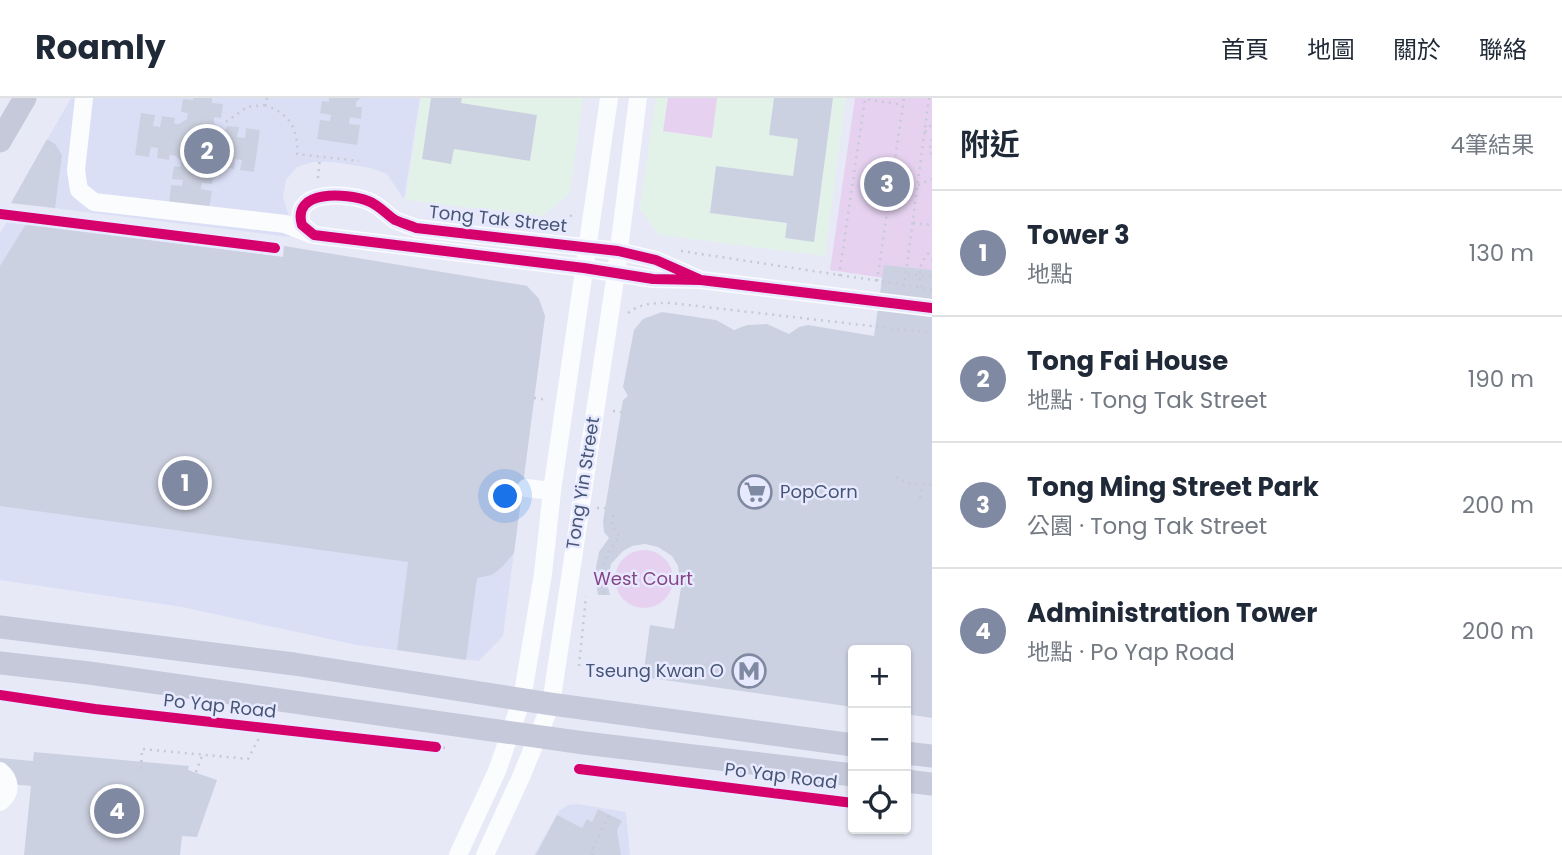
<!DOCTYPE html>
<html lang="zh-TW">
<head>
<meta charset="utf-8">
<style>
	body { margin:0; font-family:Poppins,"Noto Sans TC",sans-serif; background:#f6f6f7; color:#1f2937 }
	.controls { position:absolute; right:21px; bottom:21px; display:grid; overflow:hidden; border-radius:7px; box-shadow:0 2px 5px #0004 }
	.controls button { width:63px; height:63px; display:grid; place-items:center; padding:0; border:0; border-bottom:2px solid #e0e1e3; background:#fff; color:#1f2937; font:35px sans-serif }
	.you { position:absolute; left:506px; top:399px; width:24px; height:24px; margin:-18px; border:5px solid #fff; border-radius:50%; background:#1a73e8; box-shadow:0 0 0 10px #1a73e833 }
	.badge { display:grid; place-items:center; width:46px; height:46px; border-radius:50%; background:#7f89a2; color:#fff; font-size:23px; font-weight:700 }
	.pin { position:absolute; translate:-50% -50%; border:4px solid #fff; box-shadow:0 2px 7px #0006 }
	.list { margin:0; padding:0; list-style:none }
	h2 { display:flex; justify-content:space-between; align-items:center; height:91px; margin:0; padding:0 28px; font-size:30px }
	h2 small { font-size:23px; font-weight:400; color:#747a83 }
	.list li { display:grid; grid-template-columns:46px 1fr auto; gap:21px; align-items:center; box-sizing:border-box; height:126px; padding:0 28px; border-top:2px solid #e0e1e3 }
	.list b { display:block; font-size:26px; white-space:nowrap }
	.list p { margin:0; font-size:23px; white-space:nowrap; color:#747a83 }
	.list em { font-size:23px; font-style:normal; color:#747a83 }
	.icon { flex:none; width:38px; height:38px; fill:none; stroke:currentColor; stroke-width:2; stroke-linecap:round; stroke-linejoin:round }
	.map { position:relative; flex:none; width:932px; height:757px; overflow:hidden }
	header { display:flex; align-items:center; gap:42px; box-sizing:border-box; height:98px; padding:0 35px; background:#fff; border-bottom:2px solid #e0e1e3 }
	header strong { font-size:33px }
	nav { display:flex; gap:38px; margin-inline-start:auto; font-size:24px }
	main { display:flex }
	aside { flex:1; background:#fff }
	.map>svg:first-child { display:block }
	.residential { fill:#dbdff6 }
	.education { fill:#e3f2e9 }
	.green { fill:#e6d2f0 }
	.building { fill:#ccd1e1 }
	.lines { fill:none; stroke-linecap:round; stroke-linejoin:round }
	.path { stroke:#c6cad5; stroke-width:2.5; stroke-dasharray:2 5; stroke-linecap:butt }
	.minor { stroke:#fbfcfe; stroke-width:18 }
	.major { stroke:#c5c9da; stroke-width:23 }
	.cycleway-casing { stroke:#e7e9ff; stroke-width:15 }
	.cycleway { stroke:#d6006c; stroke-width:10 }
	.labels { text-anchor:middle; stroke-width:5; stroke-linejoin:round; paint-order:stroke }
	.street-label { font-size:18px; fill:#475674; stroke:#e7e9ff }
	.poi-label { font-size:18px; fill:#475674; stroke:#e7e9ff; text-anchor:start }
	.park-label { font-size:18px; fill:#864485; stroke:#e7e9ff }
</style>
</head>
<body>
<header>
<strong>Roamly</strong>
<nav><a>首頁</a><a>地圖</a><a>關於</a><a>聯絡</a></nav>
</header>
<main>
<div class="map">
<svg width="932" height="757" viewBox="0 0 932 757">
	<rect width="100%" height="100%" fill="#e7e9f7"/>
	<path class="residential" d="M71 0H420L404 101 387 76 371 70 332 64H313L297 69 286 82 283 99 290 122V139L11 105Z
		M7 124 283 159 284 148 527 188 539 201 545 218 503 538 479 563 357 547 182 509 0 482V135Z
		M578 706 626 714 630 757H534L559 713 568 707Z"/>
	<path class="education" d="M421 0H583L570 95 543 118 406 102Z
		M656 0H846L825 158 659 137 640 111Z"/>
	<path class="green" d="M668 0H717L712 40 663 33Z
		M855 0H932V187L830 172Z
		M615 481a29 29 0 1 1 58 0a29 29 0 1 1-58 0Z"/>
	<path class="building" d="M193 0H212V5L223 6 221 20 214 19V25L221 32H226L227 28 239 29 237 39 245 40 246 30 260 32 254 74 240 72 242 62 235 61 234 71 221 69 222 64 216 63 208 69V74L214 75 212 86 202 85 201 91 212 93 209 112 169 107 171 87 182 88 183 82 172 81 174 68 181 69V63L176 58 170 57 169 62 157 60 158 50 151 49 149 59 135 57 141 15 155 17 153 28 160 29 162 18 175 20 174 25 179 26 187 21 188 15 181 14 183 1 193 2Z
		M329 0H361L356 4V9H362L361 21 350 19 349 26 360 27 357 47 317 41 320 22 330 23 331 17 320 15 322 3 329 4Z
		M431 0H462L461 5 537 17 530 63 454 51 451 66 422 61Z
		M774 0H833L814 144 785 140 787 125 710 115 716 68 793 78 798 41 769 37Z
		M47 41 55 46 62 57 55 110 11 105Z
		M26 126 283 159 284 148 527 188 539 201 545 218 514 455 502 469 492 477 477 480 466 562 397 552 408 464 0 408V168Z
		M884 167 932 172V620L906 616V552H853V609L643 579 650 527 674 531 681 490 678 468 672 458 658 449 645 446 632 448 623 453 611 466 607 485 610 497H598L596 486V469L599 454 609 440 604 434 603 423 623 302 628 298 623 289 634 232 643 221 662 214 716 222 734 232 747 227 767 226 789 236 799 229 808 227 874 238Z
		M34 654 189 668 188 672 217 682 197 739 182 738 180 757H24L31 688 0 685V660L33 663Z
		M598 711 622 723 617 732 621 757H536L557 717 582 730 587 721 592 724Z"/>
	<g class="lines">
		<path class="path" d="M267 0 265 7C290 16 298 30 297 56L359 63
			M226 24 247 9 265 7
			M925 34 932 26
			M932 41 930 48 932 59
			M318 80 320 59
			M918 87 932 81
			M913 125 932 127
			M561 129 575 113
			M275 150 278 144
			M681 153 932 191
			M931 162H932
			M908 176 932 179
			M839 178 865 1 903 7
			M877 183 904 0
			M904 189 929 0
			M922 189C917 174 920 162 932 152
			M628 215C641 205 654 205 671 205L932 235
			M534 300 548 302
			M613 313 621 314
			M896 379 907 385 932 387
			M920 400 922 387
			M597 410H605
			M604 495C598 472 605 455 620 439L612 428 614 412
			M579 568 586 498
			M436 649 447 650
			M141 671 142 651 248 661 260 638
			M196 674 202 658
			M593 757 591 754 609 717"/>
		<path class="minor" d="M84 0 76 72 79 92 94 104 285 126 311 136
			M701 182 656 162 618 153 416 130C409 127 402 125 395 122 386 116 379 107 368 103 347 95 291 91 302 127L314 137 584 170 653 181 701 182 932 210
			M526 390 552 393
			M0 673C11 682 12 695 0 704
			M458 757 497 673 522 601 543 476 552 393 609 0
			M485 757 521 679 551 606 616 175 638 0"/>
		<path class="major" d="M0 43 25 0
			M0 529 294 566 551 606 853 647
			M0 565 89 575 584 645 853 677
			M906 655 932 658
			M906 683 932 686"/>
		<defs>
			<path id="cycleway" d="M0 116 275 150
				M701 182 656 162 618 153 416 130C409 127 402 125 395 122 386 116 379 107 368 103 347 95 291 91 302 127L314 137 584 170 653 181 701 182 932 210
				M0 597 95 611 436 649
				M579 671 853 705"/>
		</defs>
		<use href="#cycleway" class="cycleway-casing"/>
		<use href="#cycleway" class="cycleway"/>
	</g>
	<defs>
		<symbol id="supermarket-ring" viewBox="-11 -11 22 22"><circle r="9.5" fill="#e7e9ff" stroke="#7f89a2" stroke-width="1.5"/><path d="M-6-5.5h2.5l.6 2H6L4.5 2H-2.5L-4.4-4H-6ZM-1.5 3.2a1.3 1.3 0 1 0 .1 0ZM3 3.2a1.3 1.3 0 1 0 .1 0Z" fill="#7f89a2"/></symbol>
		<symbol id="metro-ring" viewBox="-11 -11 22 22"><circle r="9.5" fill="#e7e9ff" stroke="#7f89a2" stroke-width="1.5"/><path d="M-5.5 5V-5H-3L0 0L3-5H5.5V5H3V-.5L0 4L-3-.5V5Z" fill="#7f89a2"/></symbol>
	</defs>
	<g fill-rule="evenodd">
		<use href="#supermarket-ring" x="736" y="375" width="38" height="38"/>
		<use href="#metro-ring" x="730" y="554" width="38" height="38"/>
	</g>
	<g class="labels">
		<g class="street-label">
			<text transform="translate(498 121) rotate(6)" y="6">Tong Tak Street</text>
			<text transform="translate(583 385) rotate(-81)" y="6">Tong Yin Street</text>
			<text transform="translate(220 608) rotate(6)" y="6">Po Yap Road</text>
			<text transform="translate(781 678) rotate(7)" y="6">Po Yap Road</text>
		</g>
		<g class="poi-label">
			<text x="780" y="400">PopCorn</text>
			<text x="724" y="579" text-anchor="end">Tseung Kwan O</text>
		</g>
		<g class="park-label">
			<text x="643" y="487">West Court</text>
		</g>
	</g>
</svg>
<div class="controls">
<button>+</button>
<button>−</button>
<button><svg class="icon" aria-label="locate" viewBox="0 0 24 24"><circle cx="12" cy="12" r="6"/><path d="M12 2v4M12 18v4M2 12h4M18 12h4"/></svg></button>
</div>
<div class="you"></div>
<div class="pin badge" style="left:185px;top:385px">1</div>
<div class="pin badge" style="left:207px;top:53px">2</div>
<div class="pin badge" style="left:887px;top:86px">3</div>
<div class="pin badge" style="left:117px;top:713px">4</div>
</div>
<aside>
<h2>附近<small>4筆結果</small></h2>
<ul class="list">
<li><span class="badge">1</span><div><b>Tower 3</b><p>地點</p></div><em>130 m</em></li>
<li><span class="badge">2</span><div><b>Tong Fai House</b><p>地點 · Tong Tak Street</p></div><em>190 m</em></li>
<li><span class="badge">3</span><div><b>Tong Ming Street Park</b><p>公園 · Tong Tak Street</p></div><em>200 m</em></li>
<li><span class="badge">4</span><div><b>Administration Tower</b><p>地點 · Po Yap Road</p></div><em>200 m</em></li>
</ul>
</aside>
</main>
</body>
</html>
